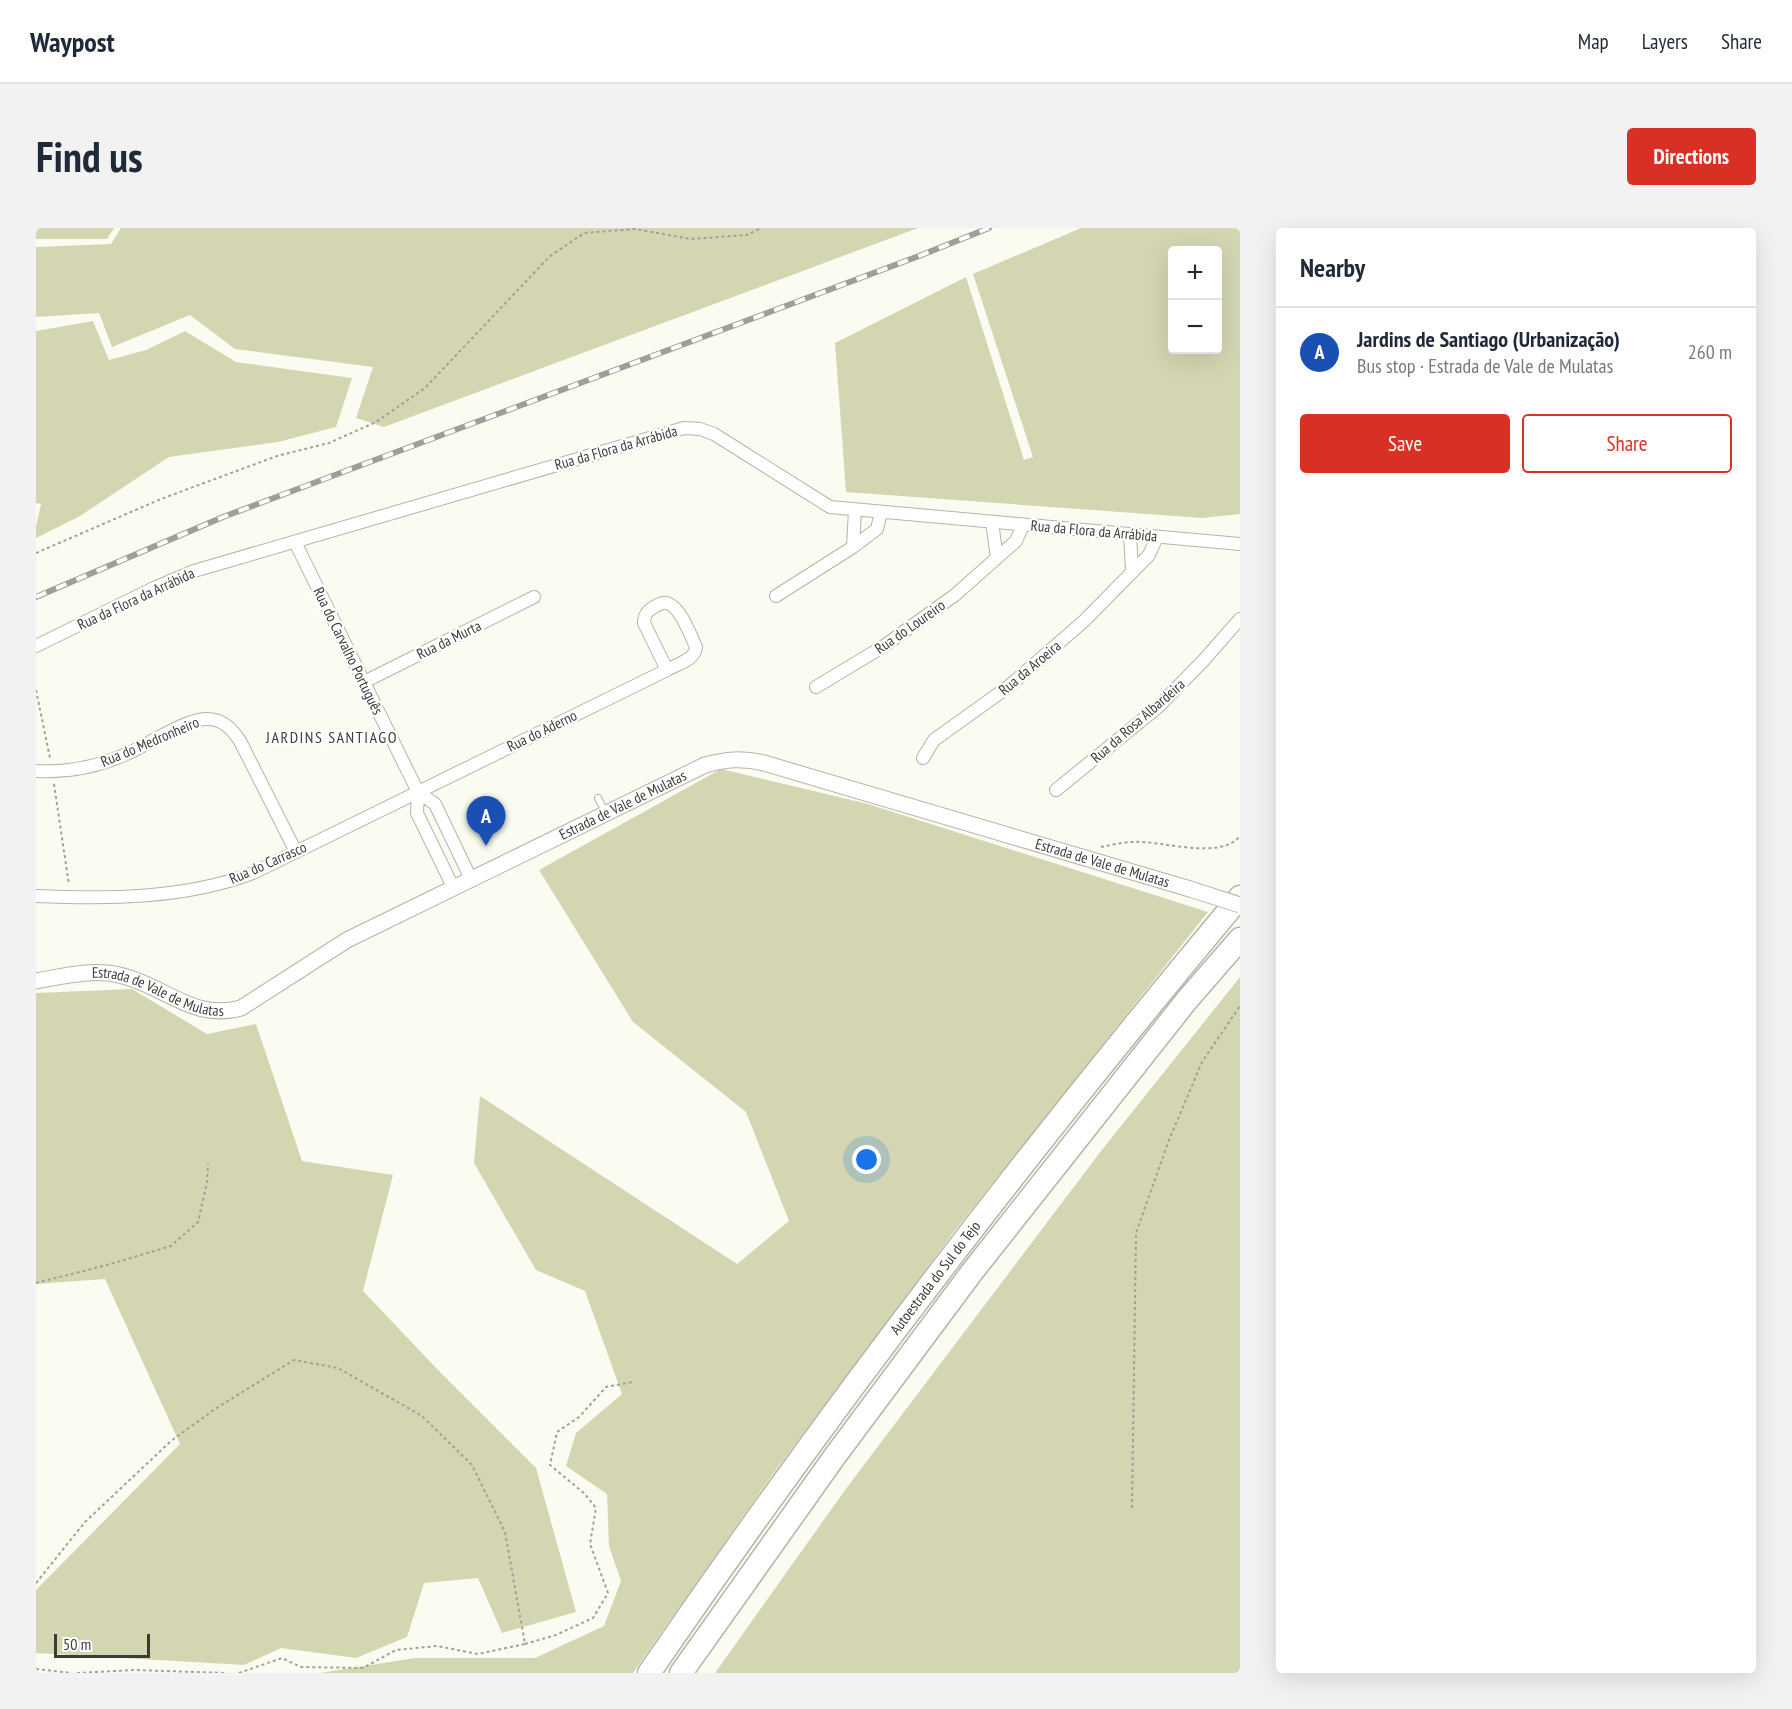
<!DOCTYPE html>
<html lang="en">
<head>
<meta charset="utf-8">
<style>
	body { margin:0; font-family:"PT Sans Narrow",sans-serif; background:#f2f2f3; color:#1f2937 }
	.controls { position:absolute; right:18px; top:18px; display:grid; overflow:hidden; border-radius:6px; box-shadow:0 6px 24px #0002 }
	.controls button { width:54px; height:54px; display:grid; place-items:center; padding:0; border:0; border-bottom:2px solid #e0e1e3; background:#fff; color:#1f2937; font:30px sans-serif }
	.scale { position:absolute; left:18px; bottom:15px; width:96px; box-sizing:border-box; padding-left:6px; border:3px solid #3b3c37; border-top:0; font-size:16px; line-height:21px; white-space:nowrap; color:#3b3c37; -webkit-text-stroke:4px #fff; paint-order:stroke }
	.you { position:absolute; left:831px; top:932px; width:21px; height:21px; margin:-15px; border:4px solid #fff; border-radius:50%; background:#1a73e8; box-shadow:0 0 0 9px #1a73e833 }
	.badge { display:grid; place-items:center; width:39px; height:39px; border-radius:50%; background:#d93025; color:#fff; font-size:20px; font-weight:700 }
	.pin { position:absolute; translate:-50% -50px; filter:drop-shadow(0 2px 3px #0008) }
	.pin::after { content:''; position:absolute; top:32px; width:21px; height:18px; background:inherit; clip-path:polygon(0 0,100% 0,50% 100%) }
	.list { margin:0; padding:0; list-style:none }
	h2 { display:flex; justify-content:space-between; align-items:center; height:78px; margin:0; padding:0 24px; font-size:26px }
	h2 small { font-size:20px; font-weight:400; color:#747a83 }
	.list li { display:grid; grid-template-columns:39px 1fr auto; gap:18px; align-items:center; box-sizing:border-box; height:90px; padding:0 24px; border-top:2px solid #e0e1e3 }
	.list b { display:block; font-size:22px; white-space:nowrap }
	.list p { margin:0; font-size:20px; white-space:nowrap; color:#747a83 }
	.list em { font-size:20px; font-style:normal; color:#747a83 }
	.actions { display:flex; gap:12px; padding:18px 24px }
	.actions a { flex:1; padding:14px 0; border:2px solid #d93025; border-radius:6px; text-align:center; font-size:21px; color:#d93025 }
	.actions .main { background:#d93025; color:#fff }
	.map { position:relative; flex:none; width:1204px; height:1445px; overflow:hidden; border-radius:6px }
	header { display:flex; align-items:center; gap:36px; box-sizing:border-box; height:84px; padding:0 30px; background:#fff; border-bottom:2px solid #e0e1e3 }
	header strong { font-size:28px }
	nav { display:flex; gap:33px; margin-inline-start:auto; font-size:21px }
	.intro { display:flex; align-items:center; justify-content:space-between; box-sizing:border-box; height:144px; padding:0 36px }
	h1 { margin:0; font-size:42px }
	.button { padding:15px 27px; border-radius:6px; background:#d93025; color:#fff; font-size:21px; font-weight:700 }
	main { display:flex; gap:36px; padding:0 36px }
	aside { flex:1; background:#fff; border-radius:6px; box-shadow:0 6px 24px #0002 }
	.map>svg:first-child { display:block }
	.green { fill:#d4d6b2; fill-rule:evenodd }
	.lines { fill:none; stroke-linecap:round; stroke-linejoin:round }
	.service-casing { stroke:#b4b4a9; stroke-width:8 }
	.minor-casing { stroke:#b4b4a9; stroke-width:14 }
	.tertiary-casing { stroke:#b4b4a9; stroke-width:17 }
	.motorway-casing { stroke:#b4b4a9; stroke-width:25 }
	.path { stroke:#a0a199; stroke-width:2; stroke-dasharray:3 3; stroke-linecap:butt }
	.service { stroke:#fff; stroke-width:6 }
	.minor { stroke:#fff; stroke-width:12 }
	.tertiary { stroke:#fff; stroke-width:15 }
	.motorway { stroke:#fff; stroke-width:22 }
	.rail-casing { stroke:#9e9f97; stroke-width:6 }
	.rail { stroke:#fff; stroke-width:4; stroke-dasharray:11; stroke-linecap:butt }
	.tertiary-bridge-casing { stroke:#b4b4a9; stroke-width:17; stroke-linecap:butt }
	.tertiary-bridge { stroke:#fff; stroke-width:15 }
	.labels { text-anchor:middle; stroke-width:4.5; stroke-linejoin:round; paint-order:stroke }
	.street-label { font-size:15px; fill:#3b3c37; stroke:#fff }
	.neighbourhood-label { font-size:16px; letter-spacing:1.5px; fill:#3b3c37; stroke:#fff }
</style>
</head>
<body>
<header>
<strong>Waypost</strong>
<nav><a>Map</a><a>Layers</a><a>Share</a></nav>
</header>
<div class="intro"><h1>Find us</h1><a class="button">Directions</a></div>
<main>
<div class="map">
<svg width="1204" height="1445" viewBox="0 0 1204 1445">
	<rect width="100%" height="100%" fill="#fbfcf1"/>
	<path class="green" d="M0 0H78L71 11H0Z
		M85 0H882L348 199 320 190 337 139 199 121 154 87 76 119 63 85 0 89V19L75 16Z
		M1045 0H1204V286L1166 290 810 264 799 115 930 49 988 232 997 229 937 46ZM1136 22H1182V122H1136Z
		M57 93 73 132 110 122 149 103 200 134 316 150 300 199 242 214 133 229 44 288 0 310V299L5 276 0 275V103Z
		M685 541 832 576 1172 684 917 1005 734 1250 597 1445H284L379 1430H499L568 1398 585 1353 573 1318 571 1266 530 1238 540 1205 586 1166 549 1063 500 1042 438 935 444 868 701 1036 753 993 710 884 597 794 503 642Z
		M1204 749V1445H679L809 1262 1065 923Z
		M96 761 171 806 220 796 266 933 357 947 327 1063 401 1141 500 1240 540 1384 466 1405 442 1350 388 1355 371 1409 320 1430 245 1420 208 1437 0 1425V1362L144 1216 69 1051 0 1056V765Z"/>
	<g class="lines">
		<defs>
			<path id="service" d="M562 570 570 585"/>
			<path id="minor" d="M956 294 961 330
				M1094 306 1096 342
				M259 314 382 564 381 585 417 659
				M817 319 819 282
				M740 368 817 319 841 301 845 284
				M0 418 118 360 158 343 648 200 664 201 678 206 794 279 1204 316
				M328 454 498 369
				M780 459 848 418 919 367 980 313 987 297
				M887 530 898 512 972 459 1048 393 1113 327 1121 309
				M0 543C33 545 65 538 95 524 114 515 152 490 171 491 187 491 196 501 204 513L260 624
				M1020 562 1122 479 1167 433 1204 391
				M382 564 399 576 435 651
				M0 668C72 671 149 671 217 645L631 442C641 436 659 432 660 419 655 408 644 378 631 375 626 374 622 377 618 379 611 383 608 387 608 395L631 442"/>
			<g id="tertiary">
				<path id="s1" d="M0 753C29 748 58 740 87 748 130 759 158 793 205 780L311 712 669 537C690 531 707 530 728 535L1154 661"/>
			</g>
			<g id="motorway">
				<path id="s2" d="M613 1445C797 1176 995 919 1204 669"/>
				<path d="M645 1445 799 1228 936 1044 1151 772 1204 711"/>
			</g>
		</defs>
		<use href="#service" class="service-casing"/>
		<use href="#minor" class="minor-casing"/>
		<use href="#tertiary" class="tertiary-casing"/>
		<use href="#motorway" class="motorway-casing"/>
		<path class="path" d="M0 325 125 271 241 228 293 215 340 194 389 160 513 29 548 5 599 1 655 11 711 7 725 0
			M0 462 14 530
			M18 556 33 657
			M1065 619C1075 617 1086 614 1097 614 1125 612 1184 633 1204 608
			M0 1055 71 1037 135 1018 162 994 171 954 172 936
			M1096 1280 1100 1005 1133 912 1166 834 1204 778
			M0 1355 49 1294 135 1213 179 1181 258 1132 302 1140 386 1188 436 1237 469 1304 489 1416 442 1426 401 1418 360 1422 327 1440 265 1439 246 1430 203 1445
			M489 1416 520 1407 557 1390 572 1365 554 1316 560 1280 549 1266 514 1237 521 1204 543 1189 570 1159 597 1154
			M0 1441 36 1445
			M41 1445 98 1442 191 1445"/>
		<use href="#service" class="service"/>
		<use href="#minor" class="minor"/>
		<use href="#tertiary" class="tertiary"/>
		<use href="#motorway" class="motorway"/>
		<defs>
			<path id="rail" d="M0 369 187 289 883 28 953 0"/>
		</defs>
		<use href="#rail" class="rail-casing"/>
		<use href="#rail" class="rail"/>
		<defs>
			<path id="tertiary-bridge" d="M1154 661 1204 677"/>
		</defs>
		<use href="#tertiary-bridge" class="tertiary-bridge-casing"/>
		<use href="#tertiary-bridge" class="tertiary-bridge"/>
	</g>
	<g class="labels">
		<g class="street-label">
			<text transform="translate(580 220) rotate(-16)" y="5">Rua da Flora da Arrábida</text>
			<text transform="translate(1058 303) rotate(5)" y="5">Rua da Flora da Arrábida</text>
			<text transform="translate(100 371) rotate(-25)" y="5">Rua da Flora da Arrábida</text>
			<text transform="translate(874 399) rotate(-35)" y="5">Rua do Loureiro</text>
			<text transform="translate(413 412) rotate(-26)" y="5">Rua da Murta</text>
			<text transform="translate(312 423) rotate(64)" y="5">Rua do Carvalho Português</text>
			<text transform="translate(994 440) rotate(-40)" y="5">Rua da Aroeira</text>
			<text transform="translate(1102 493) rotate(-41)" y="5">Rua da Rosa Albardeira</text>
			<text transform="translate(506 503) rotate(-26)" y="5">Rua do Aderno</text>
			<text transform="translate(114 514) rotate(-23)" y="5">Rua do Medronheiro</text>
			<text dy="5" stroke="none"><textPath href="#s1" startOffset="646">Estrada de Vale de Mulatas</textPath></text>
			<text transform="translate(232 635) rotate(-24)" y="5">Rua do Carrasco</text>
			<text dy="5" stroke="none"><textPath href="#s1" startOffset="1150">Estrada de Vale de Mulatas</textPath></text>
			<text dy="5" stroke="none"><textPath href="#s1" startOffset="126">Estrada de Vale de Mulatas</textPath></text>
			<text dy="5" stroke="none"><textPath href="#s2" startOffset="488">Autoestrada do Sul do Tejo</textPath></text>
		</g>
		<g class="neighbourhood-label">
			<text x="296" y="515">JARDINS SANTIAGO</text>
		</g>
	</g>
</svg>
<div class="controls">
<button>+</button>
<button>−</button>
</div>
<div class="scale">50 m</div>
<div class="you"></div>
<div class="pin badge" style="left:450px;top:618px;background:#1a4fb4">A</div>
</div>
<aside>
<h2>Nearby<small></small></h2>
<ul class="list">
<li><span class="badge" style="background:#1a4fb4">A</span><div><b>Jardins de Santiago (Urbanização)</b><p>Bus stop · Estrada de Vale de Mulatas</p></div><em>260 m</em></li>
</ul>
<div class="actions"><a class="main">Save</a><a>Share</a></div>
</aside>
</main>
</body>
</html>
